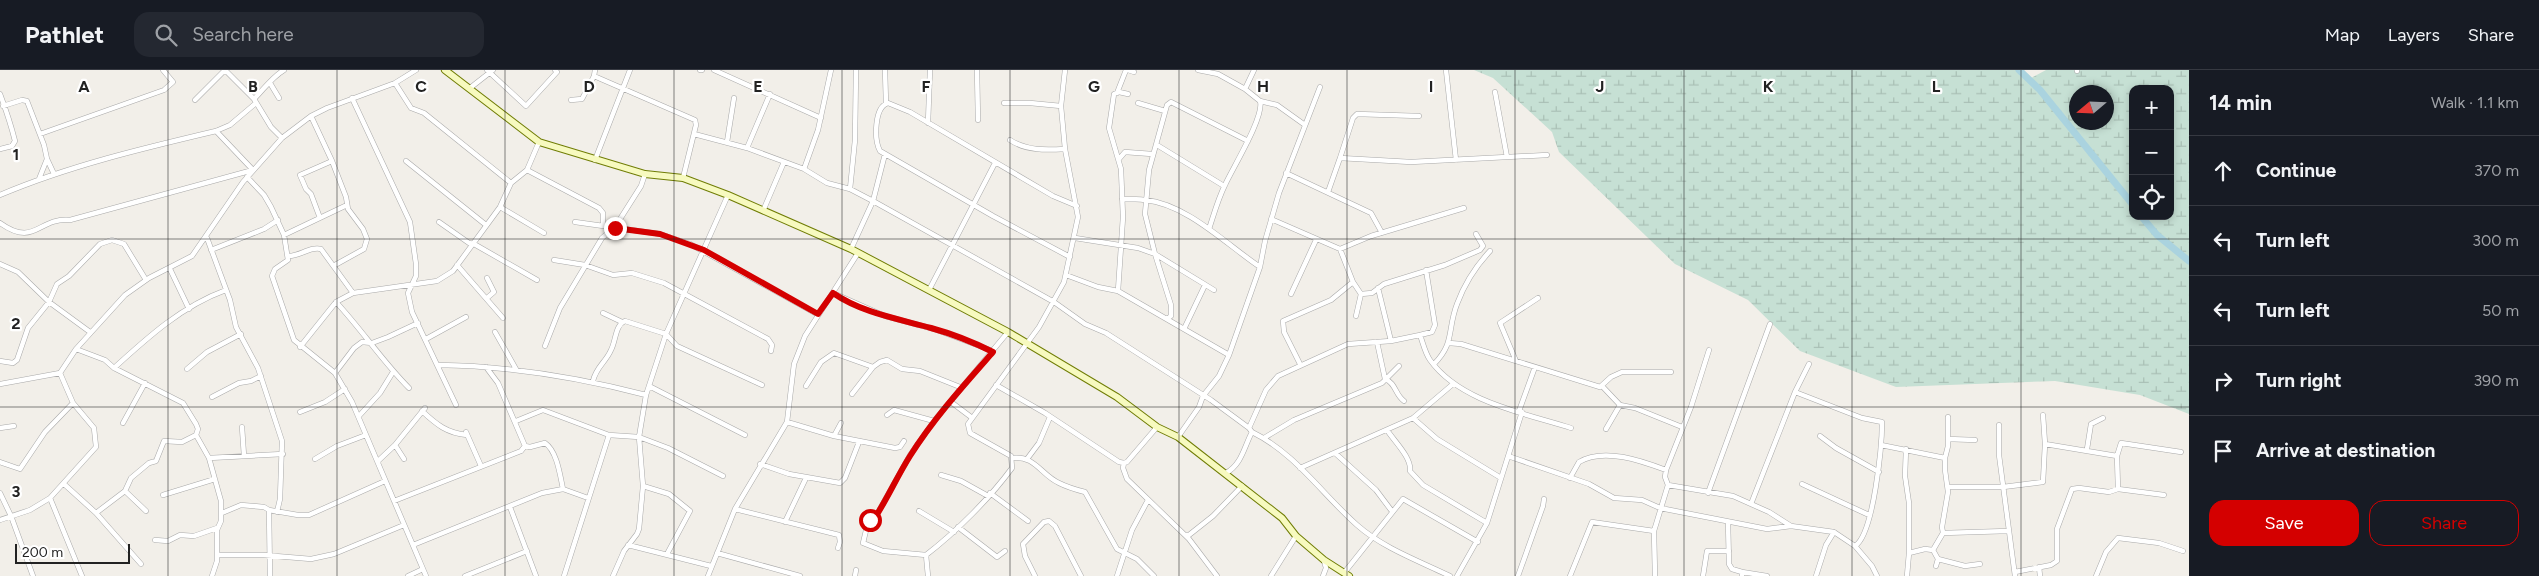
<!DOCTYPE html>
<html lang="en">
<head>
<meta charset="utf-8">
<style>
	body { margin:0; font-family:Figtree,sans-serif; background:#242831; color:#f1f3f6 }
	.controls { position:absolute; right:15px; top:15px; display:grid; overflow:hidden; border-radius:10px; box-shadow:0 2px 8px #0003 }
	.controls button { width:45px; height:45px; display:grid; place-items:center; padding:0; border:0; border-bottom:1px solid #363941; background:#171b24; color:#f1f3f6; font:25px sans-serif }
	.compass { position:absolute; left:2069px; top:15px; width:45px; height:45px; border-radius:50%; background:#171b24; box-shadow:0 2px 8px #0003; rotate:251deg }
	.scale { position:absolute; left:15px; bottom:12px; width:115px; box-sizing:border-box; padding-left:5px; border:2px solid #222; border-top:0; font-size:14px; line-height:18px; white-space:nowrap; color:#222; -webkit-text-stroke:4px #fff; paint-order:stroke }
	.stop { position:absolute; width:15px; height:15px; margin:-11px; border:4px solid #d40000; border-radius:50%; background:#fff }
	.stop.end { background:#d40000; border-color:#fff; box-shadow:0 1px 5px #0008 }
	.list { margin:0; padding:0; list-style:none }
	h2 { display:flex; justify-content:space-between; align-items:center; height:65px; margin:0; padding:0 20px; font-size:21px }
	h2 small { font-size:16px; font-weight:400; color:#9ea1a6 }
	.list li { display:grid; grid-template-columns:32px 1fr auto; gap:15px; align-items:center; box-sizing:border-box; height:70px; padding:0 20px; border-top:1px solid #363941 }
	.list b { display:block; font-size:19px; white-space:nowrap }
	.list em { font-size:16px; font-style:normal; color:#9ea1a6 }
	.actions { display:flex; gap:10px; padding:15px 20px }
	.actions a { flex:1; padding:11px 0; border:1px solid #d40000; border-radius:15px; text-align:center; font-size:18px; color:#d40000 }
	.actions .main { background:#d40000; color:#fff }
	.icon { flex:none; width:28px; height:28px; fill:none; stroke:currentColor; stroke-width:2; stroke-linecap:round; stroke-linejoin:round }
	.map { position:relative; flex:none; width:2189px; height:506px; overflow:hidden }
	header { display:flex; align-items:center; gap:30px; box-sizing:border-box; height:70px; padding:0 25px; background:#171b24; border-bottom:1px solid #363941 }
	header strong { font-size:24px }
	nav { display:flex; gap:28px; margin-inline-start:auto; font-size:18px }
	.search { width:350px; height:45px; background:#242831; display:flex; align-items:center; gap:12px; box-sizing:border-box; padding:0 18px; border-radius:15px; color:#9ea1a6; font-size:19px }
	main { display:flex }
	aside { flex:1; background:#171b24 }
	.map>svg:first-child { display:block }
	.wetland { fill:url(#wetland-marsh); fill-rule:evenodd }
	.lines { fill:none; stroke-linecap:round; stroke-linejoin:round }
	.river { stroke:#aad3df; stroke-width:7 }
	.street-casing { stroke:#a9a9a9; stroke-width:5.5 }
	.secondary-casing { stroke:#707d05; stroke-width:8 }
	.street { stroke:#fff; stroke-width:4.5 }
	.secondary { stroke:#f7fabf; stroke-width:6 }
	.route { stroke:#d40000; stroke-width:6 }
	.grid { fill:none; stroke:#222; stroke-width:1; stroke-opacity:0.55 }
	.grid-label { font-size:16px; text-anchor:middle; font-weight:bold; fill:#222; stroke:#fff; stroke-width:4.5; stroke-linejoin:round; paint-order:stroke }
</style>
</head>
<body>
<header>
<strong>Pathlet</strong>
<div class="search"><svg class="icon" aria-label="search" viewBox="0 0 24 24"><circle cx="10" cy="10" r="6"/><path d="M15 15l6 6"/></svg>Search here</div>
<nav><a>Map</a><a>Layers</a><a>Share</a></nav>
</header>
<main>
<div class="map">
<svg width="2189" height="506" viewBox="0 0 2189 506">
	<defs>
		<pattern id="wetland-marsh" width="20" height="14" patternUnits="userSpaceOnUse" patternTransform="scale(1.25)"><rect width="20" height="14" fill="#c6e0d4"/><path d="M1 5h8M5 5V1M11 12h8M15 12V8" fill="none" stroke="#aac0b6"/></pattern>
	</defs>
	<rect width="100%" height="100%" fill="#f2efe9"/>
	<path class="wetland" d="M1474 0H2022L2031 8 2046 0H2189V344L2140 325 2055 311 1896 317 1800 281 1748 230 1675 194 1559 82 1552 62 1493 8ZM2133 19H2170V146H2133ZM2076 22H2106V52H2076Z"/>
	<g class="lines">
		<path class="river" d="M2019 0 2040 20 2133 135
			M2141 146 2157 165 2189 191"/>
		<defs>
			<path id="street" d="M225 0 254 29 271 57 282 68
				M487 0 526 36 557 2 555 0
				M700 0H702
				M714 0 821 48
				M885 0 886 33
				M977 0 978 50
				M1128 0 1134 2
				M1198 0 1218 4 1245 19 1260 31 1277 35 1305 55
				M1446 0 1456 90
				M2077 1V0
				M594 6 695 50 696 55 683 108
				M270 13 279 28
				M395 13 411 38 424 43 511 113
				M470 18 493 0
				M1245 19 1254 0
				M1495 22 1507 87
				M1117 23 1126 0
				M0 24C6 40 11 55 15 71L12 76 0 79
				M1128 24 1119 22 1114 24 1109 58 1121 99 1123 147 1118 221 1229 285
				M352 28 410 152 416 194V206L408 223 412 242 456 335
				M254 29C264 19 272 7 284 0
				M195 30 225 0
				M571 30 582 29 594 6 595 0
				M1004 33H1030L1061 36
				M1138 33 1165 41
				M3 36 22 30 27 31 44 75 47 89 39 109
				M311 46 332 91 346 127 348 139 363 159 367 169 364 179 335 195
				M928 53 930 0
				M40 64 164 20 173 12 163 0
				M694 64 747 78 804 99 827 113 850 119 873 131 1054 232 1085 254 1106 263 1211 330 1249 358
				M1010 70C1027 81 1046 80 1065 79
				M727 72 734 28
				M1157 75 1224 116
				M747 78 770 24
				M1340 88 1353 48 1357 44 1419 46
				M47 89 54 104
				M1119 89 1125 82 1152 84
				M595 90 630 0
				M406 91 486 155
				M804 99 818 60 831 0
				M527 100 599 138 603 143V156
				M1286 103 1371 143 1382 163
				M247 107 264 125 271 137 284 165 288 190 275 199 272 206 294 270 335 303 352 332 426 506
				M850 119 855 70 856 0
				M1328 122 1340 88 1411 92 1547 85
				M0 125C68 96 144 78 216 61L230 55 256 33
				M1122 129C1130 129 1138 129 1145 130 1187 134 1227 175 1260 197
				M500 137 544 163
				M763 141 784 92
				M320 148 311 124 306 119 300 105 332 91
				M1271 149 1340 179 1371 166 1464 138
				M439 152 469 173 474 174 537 210
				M575 152 660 164 690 174 817 244
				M0 153C35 178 38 147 70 150L253 100 216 61
				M1209 159C1214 144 1218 129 1225 115 1232 99 1265 46 1260 31
				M284 165 347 135
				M207 168 230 230 236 257 258 298 282 371 280 429 277 442
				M1075 168 1138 178 1155 184 1214 220
				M851 179 873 131 885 84
				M1340 179 1353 212 1361 224 1372 223 1384 214 1445 195 1480 180 1483 176 1476 164
				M211 180 264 159 278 150
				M289 186C300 186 311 176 321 179L353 223
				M1070 187 993 146 880 81C874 70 874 37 888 33L910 42 1053 126 1077 136
				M554 190 585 195 613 205 632 203 664 213 768 269 772 275 771 281
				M0 194 18 202 49 232 90 262
				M457 195 503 248
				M170 199 189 239
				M1426 200 1435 255 1432 262 1420 265C1423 273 1425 283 1430 290 1460 332 1524 343 1571 358
				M1066 205 1098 217 1118 221
				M487 208 494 222 487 228
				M1378 218 1391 271
				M929 220 995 93
				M833 223 885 246 934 259 993 281
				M1291 224 1316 170
				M336 232C362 260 383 292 409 318
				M603 243 622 252
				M1356 246 1361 224
				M1167 249 1171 246V235L1155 184 1145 144 1149 100 1167 35 1171 32 1248 71
				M1184 259 1205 215
				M495 262 516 299
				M426 269 466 247
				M1377 272 1385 309C1396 313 1395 325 1404 331
				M1449 273 1461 274 1600 317 1611 307 1622 302H1671
				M545 276 560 238 602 168 615 157 641 116 645 104
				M300 277 336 232 353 223 437 211 453 201 500 137 511 113 527 100 539 72
				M76 279 105 290 114 298 183 333 196 354 198 359 196 365 209 388 221 431V451L217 460V491L212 506
				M0 291 13 293 17 290 28 258 49 232 57 214 69 206 100 174 112 170 124 174 146 210
				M1516 291 1500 253 1538 228
				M1300 294 1284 262 1283 251 1331 230 1353 212
				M1434 294C1455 273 1447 260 1457 234 1464 215 1476 196 1490 181
				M439 295C510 296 577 307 646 325
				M486 297 498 313 525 376 530 377 545 373C557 381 560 405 563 419
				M114 298C148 267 182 236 226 220
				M187 299 207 282 241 264
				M335 303 354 278 362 272 372 273 388 267 418 253
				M593 311C596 297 606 292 611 280 616 271 615 255 625 251L666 264 677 276 762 315
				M0 314 60 303 76 279 125 225 149 208 192 186 243 112 282 68 311 46 327 38 395 13 416 0
				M996 315 1045 343 1119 392 1124 393 1123 398 1127 409 1189 469 1217 506
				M649 316 745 365
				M806 316 821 292 834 283 873 297 880 292 887 290 902 299 920 301 960 317
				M1602 316 1620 335 1635 338 1682 357
				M1795 322 1862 348 1882 352C1882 374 1874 464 1855 476
				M852 324 873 297
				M212 327 239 313 251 311 261 306
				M951 332 971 347
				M422 341C437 355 447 363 467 365
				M1519 341 1535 297
				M300 342 325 332 345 319
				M887 345 894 340 934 351 1008 262
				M359 346 380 323 393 302
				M1948 347V376L1945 388V400L1948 422 1942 457 1943 463 2008 461
				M1413 348 1437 369 1501 408
				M516 351 543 340 609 365 639 367 668 378 723 406
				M787 352 834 366 895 378 900 377 904 371
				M123 353 145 313
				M1999 355V385L2015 506
				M242 357 244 386
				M0 358 14 356
				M1606 359 1620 335
				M1387 360C1394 371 1412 388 1410 401L1423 415 1487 453
				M466 362 481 396
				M1252 362C1295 383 1322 424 1357 455 1383 478 1419 491 1450 506
				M834 366 841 353
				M1820 366 1836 378 1879 402
				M1178 367 1199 337 1203 326 1219 306 1229 285 1260 197 1265 171 1279 123 1320 17
				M1264 368 1294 350 1382 313 1399 296
				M1948 369 1975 370
				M2045 374 2117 386 2121 373 2181 382
				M395 375 404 389
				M1881 375 1945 388
				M1906 379 1905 406 1909 433V483L1925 479 1933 480 1938 489 1936 496
				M2087 379 2091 354 2103 348
				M1335 383 1376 420 1391 440
				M1508 386 1589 414 1614 428 1642 430 1660 438 1767 459 1791 456
				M2117 386 2118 419
				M209 388 283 384
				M1012 388C1035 385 1041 405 1059 413 1067 417 1077 420 1085 422L1117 479 1137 489 1154 506
				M315 389 337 376 366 365
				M1027 389 1039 373 1050 347
				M378 391 395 375 425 338
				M0 392 20 399 45 362 73 333
				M1124 393 1127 392 1157 357
				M760 394 789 404 840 413 845 408 859 372
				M1300 398 1413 348 1453 314
				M1226 403C1242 394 1244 377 1252 362L1249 358 1266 320 1278 306 1348 274 1391 271 1420 265
				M941 405 961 411 988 426
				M1570 408 1579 392C1604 377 1642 391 1666 400
				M64 414 96 443 141 494
				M1802 414 1869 445
				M1668 415 1733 426 1769 442 1791 456 1834 462 1855 476 1872 496 1877 506
				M643 416 669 424 690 441 667 484
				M1948 417H2003L2043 412 2045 374 2043 345
				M125 421 146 441
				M0 423 11 446 33 506
				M990 423 1028 451
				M1708 423 1770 254
				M163 425 215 409
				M50 428 82 506
				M394 431 521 381 525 376
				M1751 434 1795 322 1809 294
				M510 437 536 506
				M735 439 839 465 840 472 838 478
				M269 440 270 506
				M919 441 954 462
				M96 443 125 421 131 408 149 393 156 391 164 371 182 372 196 365
				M222 443 241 435 264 437 269 440 298 445H309L385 411
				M0 450 30 440 50 428 96 377 94 358 73 333 60 303
				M785 452 806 408
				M1728 452 1729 494 1732 499 1742 502V506
				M958 457 997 487 1005 481
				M1185 465H1189L1213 446 1242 416
				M155 470 168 471 180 465 194 466 217 458
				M413 475 542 423 563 419 588 428
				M628 475 711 496
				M1933 480 1943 463
				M717 483 800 506
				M217 485H263L311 489 334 484 404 455
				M926 485 883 481 863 473 868 452 876 446 910 385 934 351
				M1938 489 1965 496 1980 494
				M2039 497 2040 506
				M1742 502 1767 506
				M2015 502 2051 495 2057 491V459L2072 419 2079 418 2109 422 2118 419 2164 425
				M1344 503 1403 429 1478 472
				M408 506 423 499
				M465 506 527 481
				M564 506 609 365
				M613 506 624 481 637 464 639 459 643 416 639 367 646 325 666 264 728 125
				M708 506 735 439 787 352 794 294 805 266 858 183
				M855 506 856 500
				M928 506 926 485C956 462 990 428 1012 398L1011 386 970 363 968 354 1039 257 1064 212 1078 147 1065 79 1061 36 1065 0
				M1035 506 1025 486 1023 474 1044 452 1049 451 1055 456 1081 506
				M1117 506 1132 460 1148 430
				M1271 506 1296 466
				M1323 506 1326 498 1324 491
				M1457 506 1487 453 1522 342
				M1518 506 1543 436 1544 429
				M1570 506 1592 452 1654 461
				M1655 506 1654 461 1668 415 1665 407 1666 400 1691 337 1709 280
				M1703 506 1707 481H1729
				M1816 506 1826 475 1834 462
				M1907 506 1909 483
				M2096 506 2106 482 2118 468 2159 473 2183 481"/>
			<path id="secondary" d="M445 0 539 72 645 104 683 108 728 125 851 179 1008 262 1117 327 1157 357 1178 367 1282 448 1296 466 1324 490 1349 506"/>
		</defs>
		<use href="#street" class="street-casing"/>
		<use href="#secondary" class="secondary-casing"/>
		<use href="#street" class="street"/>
		<use href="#secondary" class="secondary"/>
	</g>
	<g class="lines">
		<path class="route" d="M615 158 660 164 704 180 818 244 833 223C862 243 899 249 931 258 953 264 973 272 993 282 964 315 934 348 910 386 898 405 888 427 876 446L870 450"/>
	</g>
	<path class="grid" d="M168 0V506M337 0V506M505 0V506M674 0V506M842 0V506M1010 0V506M1179 0V506M1347 0V506M1515 0V506M1684 0V506M1852 0V506M2021 0V506M0 169H2189M0 337H2189"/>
	<g class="grid-label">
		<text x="84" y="22">A</text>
		<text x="253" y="22">B</text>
		<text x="421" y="22">C</text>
		<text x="589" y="22">D</text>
		<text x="758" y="22">E</text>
		<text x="926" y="22">F</text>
		<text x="1094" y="22">G</text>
		<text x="1263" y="22">H</text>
		<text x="1431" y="22">I</text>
		<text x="1600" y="22">J</text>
		<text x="1768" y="22">K</text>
		<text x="1936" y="22">L</text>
		<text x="16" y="90">1</text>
		<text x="16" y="259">2</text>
		<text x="16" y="427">3</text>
	</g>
</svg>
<div class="controls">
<button>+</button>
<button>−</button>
<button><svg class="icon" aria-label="locate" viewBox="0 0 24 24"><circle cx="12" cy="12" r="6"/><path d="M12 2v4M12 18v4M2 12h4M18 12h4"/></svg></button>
</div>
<svg class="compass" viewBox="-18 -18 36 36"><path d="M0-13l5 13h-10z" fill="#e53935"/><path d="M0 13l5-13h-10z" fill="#9ea1a6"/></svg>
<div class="scale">200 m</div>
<div class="stop" style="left:870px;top:450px"></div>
<div class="stop end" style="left:615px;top:158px"></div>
</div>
<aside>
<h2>14 min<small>Walk · 1.1 km</small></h2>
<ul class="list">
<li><svg class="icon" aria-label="ahead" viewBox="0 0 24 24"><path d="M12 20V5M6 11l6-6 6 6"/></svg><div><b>Continue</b></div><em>370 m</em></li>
<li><svg class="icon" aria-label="left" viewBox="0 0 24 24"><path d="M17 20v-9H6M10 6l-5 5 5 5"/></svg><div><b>Turn left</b></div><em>300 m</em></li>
<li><svg class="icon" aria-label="left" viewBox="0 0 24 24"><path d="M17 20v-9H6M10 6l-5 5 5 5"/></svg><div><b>Turn left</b></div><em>50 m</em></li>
<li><svg class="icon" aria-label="right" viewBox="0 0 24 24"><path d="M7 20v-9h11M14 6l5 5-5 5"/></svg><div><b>Turn right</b></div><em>390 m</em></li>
<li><svg class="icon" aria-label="arrive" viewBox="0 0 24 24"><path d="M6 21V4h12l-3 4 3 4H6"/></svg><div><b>Arrive at destination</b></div></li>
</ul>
<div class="actions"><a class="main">Save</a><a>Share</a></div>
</aside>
</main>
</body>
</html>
